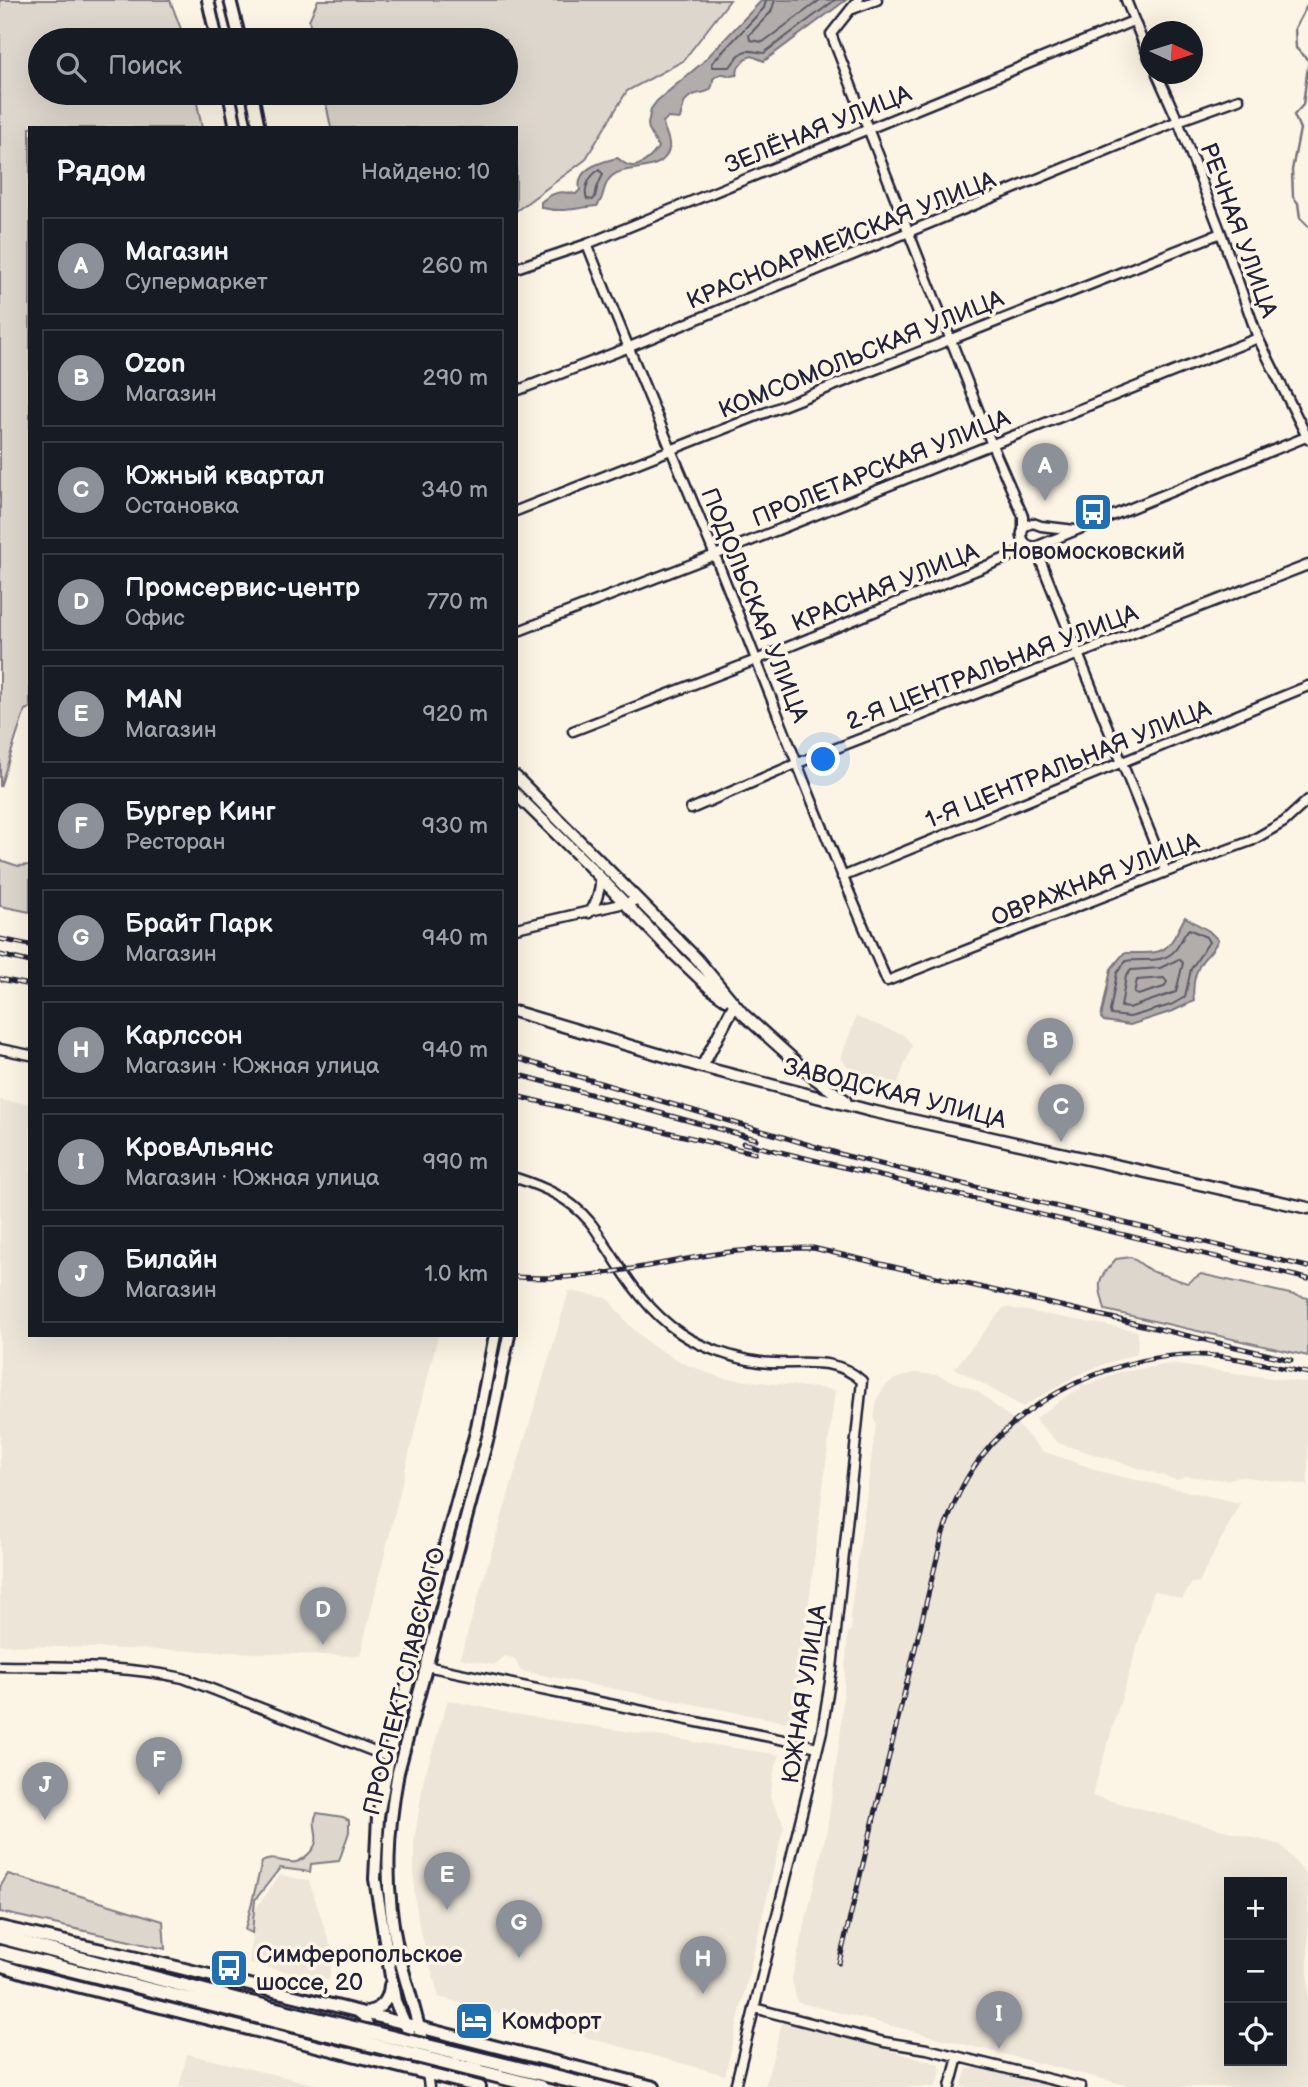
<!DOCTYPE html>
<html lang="ru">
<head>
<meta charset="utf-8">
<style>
	body { margin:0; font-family:"Balsamiq Sans",sans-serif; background:#20242c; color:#f1f3f6 }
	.controls { position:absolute; right:21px; bottom:21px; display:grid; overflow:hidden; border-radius:0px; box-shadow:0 7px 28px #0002 }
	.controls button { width:63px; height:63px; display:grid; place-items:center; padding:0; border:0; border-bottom:2px solid #363941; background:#171b24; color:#f1f3f6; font:35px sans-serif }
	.compass { position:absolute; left:1140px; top:21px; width:63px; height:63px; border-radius:50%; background:#171b24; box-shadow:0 7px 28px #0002; rotate:94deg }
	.you { position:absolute; left:824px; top:760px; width:24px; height:24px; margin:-18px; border:5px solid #fff; border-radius:50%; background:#1a73e8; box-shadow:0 0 0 10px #1a73e833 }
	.badge { display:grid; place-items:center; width:46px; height:46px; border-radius:50%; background:#8c9099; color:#fff; font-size:23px; font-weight:700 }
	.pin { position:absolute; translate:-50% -58px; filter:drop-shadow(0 2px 4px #0008) }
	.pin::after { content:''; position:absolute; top:37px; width:24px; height:21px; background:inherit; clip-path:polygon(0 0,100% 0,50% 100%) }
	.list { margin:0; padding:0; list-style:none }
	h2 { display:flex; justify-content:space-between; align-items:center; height:91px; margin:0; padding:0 28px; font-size:30px }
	h2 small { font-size:23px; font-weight:400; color:#9ea1a6 }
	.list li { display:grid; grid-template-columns:46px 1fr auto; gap:21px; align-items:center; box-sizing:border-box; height:98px; margin:0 14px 14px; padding:0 14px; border:2px solid #363941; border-radius:0px }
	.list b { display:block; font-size:26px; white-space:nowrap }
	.list p { margin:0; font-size:23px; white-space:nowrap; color:#9ea1a6 }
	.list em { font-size:23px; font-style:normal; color:#9ea1a6 }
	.icon { flex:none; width:38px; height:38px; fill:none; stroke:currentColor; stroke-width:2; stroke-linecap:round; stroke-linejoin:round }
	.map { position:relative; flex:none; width:1308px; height:2087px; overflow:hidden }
	.search { position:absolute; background:#171b24; box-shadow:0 7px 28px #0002; left:28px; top:28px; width:490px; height:77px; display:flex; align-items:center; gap:18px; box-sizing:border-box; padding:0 24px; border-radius:38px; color:#9ea1a6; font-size:26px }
	.panel { position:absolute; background:#171b24; box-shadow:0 7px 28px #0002; left:28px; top:126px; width:490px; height:1211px; border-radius:0px }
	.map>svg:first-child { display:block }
	.built { fill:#ece5d8; fill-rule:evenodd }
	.green { fill:#dcd6cc; stroke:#7f7c84; stroke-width:2 }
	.water { fill:#b2adab; stroke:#78757e; stroke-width:2 }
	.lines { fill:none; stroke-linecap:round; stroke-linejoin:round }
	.shore { stroke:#5c5a68; stroke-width:2 }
	.stream { stroke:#78757e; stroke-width:2.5 }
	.minor-casing { stroke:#22223b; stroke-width:13 }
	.tertiary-casing { stroke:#22223b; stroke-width:15 }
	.secondary-casing { stroke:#22223b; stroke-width:16 }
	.primary-casing { stroke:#22223b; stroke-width:18 }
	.minor { stroke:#fcf5e5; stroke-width:8 }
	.tertiary { stroke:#fcf5e5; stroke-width:10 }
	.secondary { stroke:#fcf5e5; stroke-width:10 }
	.primary { stroke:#fcf5e5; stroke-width:12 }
	.rail-casing { stroke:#22223b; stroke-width:5 }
	.rail { stroke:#fcf5e5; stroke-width:2.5; stroke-dasharray:8; stroke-linecap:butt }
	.primary-bridge-casing { stroke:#22223b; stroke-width:18; stroke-linecap:butt }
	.primary-bridge { stroke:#fcf5e5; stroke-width:12 }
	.labels { text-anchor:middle; stroke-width:7; stroke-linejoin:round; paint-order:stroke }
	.street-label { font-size:24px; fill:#22223b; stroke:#fcf5e5 }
	.poi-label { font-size:24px; fill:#22223b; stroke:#fcf5e5; text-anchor:start }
</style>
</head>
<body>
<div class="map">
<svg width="1308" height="2087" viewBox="0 0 1308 2087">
	<rect width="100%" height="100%" fill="#fcf5e5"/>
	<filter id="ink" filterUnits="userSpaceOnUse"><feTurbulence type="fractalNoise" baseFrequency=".0143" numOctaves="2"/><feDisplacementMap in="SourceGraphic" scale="14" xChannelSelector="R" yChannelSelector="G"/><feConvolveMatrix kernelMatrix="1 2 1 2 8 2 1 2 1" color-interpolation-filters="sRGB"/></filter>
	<g filter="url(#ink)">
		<path class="built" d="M856 1017 904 1035 912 1046 897 1084 849 1068 841 1058Z
			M0 1100 30 1104V1335H438L360 1656 0 1645Z
			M569 1291 607 1298 629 1325 651 1345 683 1363 721 1378 835 1390 795 1716 786 1722 521 1671 514 1658 505 1656 494 1665 460 1658Z
			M1004 1307 1138 1331 1137 1354 1107 1363 1077 1375 1023 1407 955 1368Z
			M1169 1364 1308 1383V1485L1238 1476 1227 1480 1185 1476 1177 1480 1058 1443 1035 1419 1071 1393 1080 1391 1081 1384 1089 1385 1117 1373Z
			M916 1373 937 1375 977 1391 1014 1421 1042 1451 1109 1474 1240 1503 1199 1582 1192 1583 1182 1599 1154 1590 1092 1796 1281 1845 1308 1877V2087H1134L797 2002 792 1979 827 1830 840 1737 848 1633 851 1630 852 1621 850 1618 876 1424 874 1419 877 1399 885 1386 893 1380 906 1375ZM1229 1882H1282V2061H1229Z
			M448 1700 513 1714 780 1755 774 1771 770 1797 784 1825 725 2075 439 1997 419 1926 414 1890V1842L424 1778Z
			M280 1875 309 1881 333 1953 329 1980 249 1964 256 1908Z
			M782 2022 939 2064 941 2071 935 2087H765Z
			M187 2054 326 2087H179Z
			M977 2068 1051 2087H961L967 2069Z"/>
		<path class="green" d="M0 0H170L185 40H40V93H195L202 128H30V708L25 710 0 787Z
			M318 0H730L683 61 627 91 585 160 516 211V128H331L324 93H506V40H313L309 20Z
			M0 860 18 866 30 865V912L0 906Z
			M1131 1257 1151 1271 1187 1283 1201 1274 1308 1298V1356L1105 1310C1098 1281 1095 1282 1116 1259Z
			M317 1813 343 1817 349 1820V1832L339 1861 311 1864 310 1872 280 1868 255 1900 252 1933 245 1930 262 1862C273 1855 284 1864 296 1862 304 1860 314 1850 316 1842 318 1831 311 1823 317 1813Z
			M8 1874 163 1921 165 1949 0 1912V1887Z"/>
		<path class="water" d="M762 0H846L764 61 752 56 746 58 738 68 737 75 730 76C723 73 719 73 713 79 713 98 699 89 688 98 682 103 682 112 680 119L668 118 663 122C664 131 671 140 669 149 663 175 626 163 611 177 602 185 605 198 597 206 579 207 559 214 541 207V202C554 191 561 191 576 194L580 190C575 168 602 162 617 158 621 160 624 164 628 165 639 170 654 155 658 147L649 130 648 124 651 109 657 101 702 63Z
			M1185 917 1209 931 1218 940C1214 949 1209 953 1203 960 1194 972 1192 986 1194 1001L1173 1011 1130 1025 1104 1021 1101 1018 1111 969 1124 953C1166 953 1165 956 1185 917Z"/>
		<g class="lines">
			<path class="shore" d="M766 0 764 8 712 63V67H730C743 49 742 49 764 53L835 0
				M775 0 771 12 749 35 750 40 763 42 820 0
				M599 170 603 174 597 188 595 197 593 200 587 199C583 189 589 176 599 170Z
				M1189 929 1206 937 1209 942 1191 969 1185 997 1171 1005 1130 1017 1111 1015 1110 1011 1117 973 1126 961C1143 958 1164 965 1176 949 1181 942 1184 934 1189 929Z
				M1179 959 1183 963 1176 992 1129 1008 1121 1007 1126 976 1131 970 1160 968Z
				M1164 978 1167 982 1164 987 1138 995 1134 993 1137 980Z"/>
			<path class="stream" d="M1308 4 1295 28 1296 48 1308 60
				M1308 66 1303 105 1294 115 1300 129 1292 170 1293 197 1298 203 1300 218 1308 226"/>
			<defs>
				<path id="minor" d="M858 0 831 34 992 445 1023 516V530
					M1126 0 1150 60
					M850 10 877 0
					M1157 74 1178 121 1221 233 1258 338 1308 439
					M587 244C628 349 673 453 716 558 772 699 826 841 887 981L1166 872 1251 841 1284 822 1308 800
					M516 268 587 244 1133 21
					M516 391 627 348 1178 121 1239 99
					M516 511 1221 233
					M1075 530 1041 526 1033 523 1025 526C1020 533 1021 539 1027 545L1035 547 1306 437
					M1035 547 1166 872
					M516 632 715 555 1258 338
					M573 731 756 660 1033 547
					M691 809 798 763 1308 565
					M842 877 1308 686
					M589 913C597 902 601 891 600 877
					M516 928 638 900
					M0 1049 30 1055
					M516 1178C544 1187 570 1198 589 1221 597 1230 603 1242 610 1252 629 1282 650 1313 680 1333 702 1348 733 1358 760 1362 795 1367 833 1353 862 1381L832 1669 822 1731 735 2087
					M0 1666C61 1667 123 1665 183 1678L388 1757
					M426 1666 818 1747
					M754 2008 884 2042 927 2049 1081 2087
					M348 2053C370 2049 378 2026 358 2013
					M427 2074 429 2087
					M950 2087 958 2057"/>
				<path id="tertiary" d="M516 777 697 959 743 1014 814 1078 845 1100
					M516 794 589 866 671 951 711 989 725 999
					M516 1012 702 1067 871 1111 1308 1208
					M702 1067 734 1005"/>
				<path id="secondary" d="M208 0 217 40
					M230 0 240 40
					M229 93 236 128
					M252 93 259 128
					M0 1927 172 1966 352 2010 654 2087
					M0 1965 29 1974 480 2087
					M367 2012C382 2009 389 2000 390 1985
					M424 2051C418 2016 405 1982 397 1947 384 1886 387 1832 398 1772L489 1433 509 1335
					M427 2074 395 2001 375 1879 378 1816 393 1737 476 1432 495 1335"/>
				<path id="primary" d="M0 1937 235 1999
					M0 1952 232 2010"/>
			</defs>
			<use href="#minor" class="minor-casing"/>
			<use href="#tertiary" class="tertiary-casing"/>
			<use href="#secondary" class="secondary-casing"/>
			<use href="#primary" class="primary-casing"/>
			<use href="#minor" class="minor"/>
			<use href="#tertiary" class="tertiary"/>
			<use href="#secondary" class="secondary"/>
			<use href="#primary" class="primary"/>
			<defs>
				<path id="rail" d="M0 939 30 945
					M0 955 30 962
					M0 979 30 985
					M516 1058 847 1156 1308 1267
					M516 1074 756 1139
					M516 1096 755 1153
					M743 1143 1308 1279
					M516 1277C586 1282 652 1264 721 1253 752 1249 782 1248 813 1248L1291 1360
					M839 1963 943 1533C951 1511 959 1490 972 1470 1018 1398 1119 1352 1202 1355 1237 1356 1274 1367 1308 1373"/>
			</defs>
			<use href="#rail" class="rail-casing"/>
			<use href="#rail" class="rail"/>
			<defs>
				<path id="primary-bridge" d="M235 1999 595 2087
					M232 2010 541 2087"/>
			</defs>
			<use href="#primary-bridge" class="primary-bridge-casing"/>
			<use href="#primary-bridge" class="primary-bridge"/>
		</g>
	</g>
	<defs>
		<symbol id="bus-square" viewBox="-11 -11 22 22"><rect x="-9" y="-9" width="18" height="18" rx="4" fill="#1f6fb2" stroke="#fcf5e5"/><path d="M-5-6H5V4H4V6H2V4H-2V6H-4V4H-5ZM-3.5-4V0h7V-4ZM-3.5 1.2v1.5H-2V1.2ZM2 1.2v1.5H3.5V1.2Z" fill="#fff"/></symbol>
		<symbol id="hotel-square" viewBox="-11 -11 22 22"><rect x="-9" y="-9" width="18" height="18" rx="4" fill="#1f6fb2" stroke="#fcf5e5"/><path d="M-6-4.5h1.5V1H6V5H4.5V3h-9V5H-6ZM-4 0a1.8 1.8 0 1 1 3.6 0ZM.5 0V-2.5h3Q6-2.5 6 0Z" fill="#fff"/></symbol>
	</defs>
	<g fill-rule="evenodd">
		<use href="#bus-square" x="1071" y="490" width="44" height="44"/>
		<use href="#bus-square" x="207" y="1946" width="44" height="44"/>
		<use href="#hotel-square" x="452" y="1999" width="44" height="44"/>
	</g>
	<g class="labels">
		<g class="street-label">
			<text transform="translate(818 129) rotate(-22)" y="8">ЗЕЛЁНАЯ УЛИЦА</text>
			<text transform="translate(1239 230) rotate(70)" y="8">РЕЧНАЯ УЛИЦА</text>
			<text transform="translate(841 240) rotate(-22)" y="8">КРАСНОАРМЕЙСКАЯ УЛИЦА</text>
			<text transform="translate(861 354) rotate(-22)" y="8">КОМСОМОЛЬСКАЯ УЛИЦА</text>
			<text transform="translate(881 468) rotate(-22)" y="8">ПРОЛЕТАРСКАЯ УЛИЦА</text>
			<text transform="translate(885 587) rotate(-22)" y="8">КРАСНАЯ УЛИЦА</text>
			<text transform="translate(755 605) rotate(68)" y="8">ПОДОЛЬСКАЯ УЛИЦА</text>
			<text transform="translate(992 667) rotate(-21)" y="8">2-Я ЦЕНТРАЛЬНАЯ УЛИЦА</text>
			<text transform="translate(1068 764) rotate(-22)" y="8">1-Я ЦЕНТРАЛЬНАЯ УЛИЦА</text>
			<text transform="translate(1095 879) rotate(-21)" y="8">ОВРАЖНАЯ УЛИЦА</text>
			<text transform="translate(895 1093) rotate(14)" y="8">ЗАВОДСКАЯ УЛИЦА</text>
			<text transform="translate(404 1681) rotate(-76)" y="8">ПРОСПЕКТ СЛАВСКОГО</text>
			<text transform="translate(804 1694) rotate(-81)" y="8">ЮЖНАЯ УЛИЦА</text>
		</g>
		<g class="poi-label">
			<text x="1093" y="559" text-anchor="middle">Новомосковский</text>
			<text x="256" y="1962">Симферопольское<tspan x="256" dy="28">шоссе, 20</tspan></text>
			<text x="501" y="2029">Комфорт</text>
		</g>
	</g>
</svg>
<div class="controls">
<button>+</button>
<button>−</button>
<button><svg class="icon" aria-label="locate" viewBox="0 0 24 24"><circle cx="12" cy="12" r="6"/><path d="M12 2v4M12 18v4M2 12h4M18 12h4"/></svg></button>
</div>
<svg class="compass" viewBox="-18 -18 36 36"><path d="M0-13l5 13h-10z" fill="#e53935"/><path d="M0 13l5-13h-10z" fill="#9ea1a6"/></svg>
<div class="you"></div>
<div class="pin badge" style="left:1045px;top:501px">A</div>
<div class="pin badge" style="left:1050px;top:1076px">B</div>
<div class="pin badge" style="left:1061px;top:1142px">C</div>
<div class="pin badge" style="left:323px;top:1645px">D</div>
<div class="pin badge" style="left:447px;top:1910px">E</div>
<div class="pin badge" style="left:159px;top:1795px">F</div>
<div class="pin badge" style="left:519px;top:1958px">G</div>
<div class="pin badge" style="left:703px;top:1994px">H</div>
<div class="pin badge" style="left:999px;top:2049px">I</div>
<div class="pin badge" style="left:45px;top:1820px">J</div>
<div class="search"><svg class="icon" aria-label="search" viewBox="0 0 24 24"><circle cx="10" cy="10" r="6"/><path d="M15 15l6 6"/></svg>Поиск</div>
<section class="panel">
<h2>Рядом<small>Найдено: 10</small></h2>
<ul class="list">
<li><span class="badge">A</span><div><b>Магазин</b><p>Супермаркет</p></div><em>260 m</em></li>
<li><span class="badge">B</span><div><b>Ozon</b><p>Магазин</p></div><em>290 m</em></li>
<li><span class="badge">C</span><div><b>Южный квартал</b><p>Остановка</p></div><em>340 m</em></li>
<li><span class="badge">D</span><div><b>Промсервис-центр</b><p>Офис</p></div><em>770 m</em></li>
<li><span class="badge">E</span><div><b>MAN</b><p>Магазин</p></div><em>920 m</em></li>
<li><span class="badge">F</span><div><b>Бургер Кинг</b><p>Ресторан</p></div><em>930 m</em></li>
<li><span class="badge">G</span><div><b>Брайт Парк</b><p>Магазин</p></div><em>940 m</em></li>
<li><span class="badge">H</span><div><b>Карлссон</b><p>Магазин · Южная улица</p></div><em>940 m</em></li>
<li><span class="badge">I</span><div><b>КровАльянс</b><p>Магазин · Южная улица</p></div><em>990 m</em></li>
<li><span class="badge">J</span><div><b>Билайн</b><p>Магазин</p></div><em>1.0 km</em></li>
</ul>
</section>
</div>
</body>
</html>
